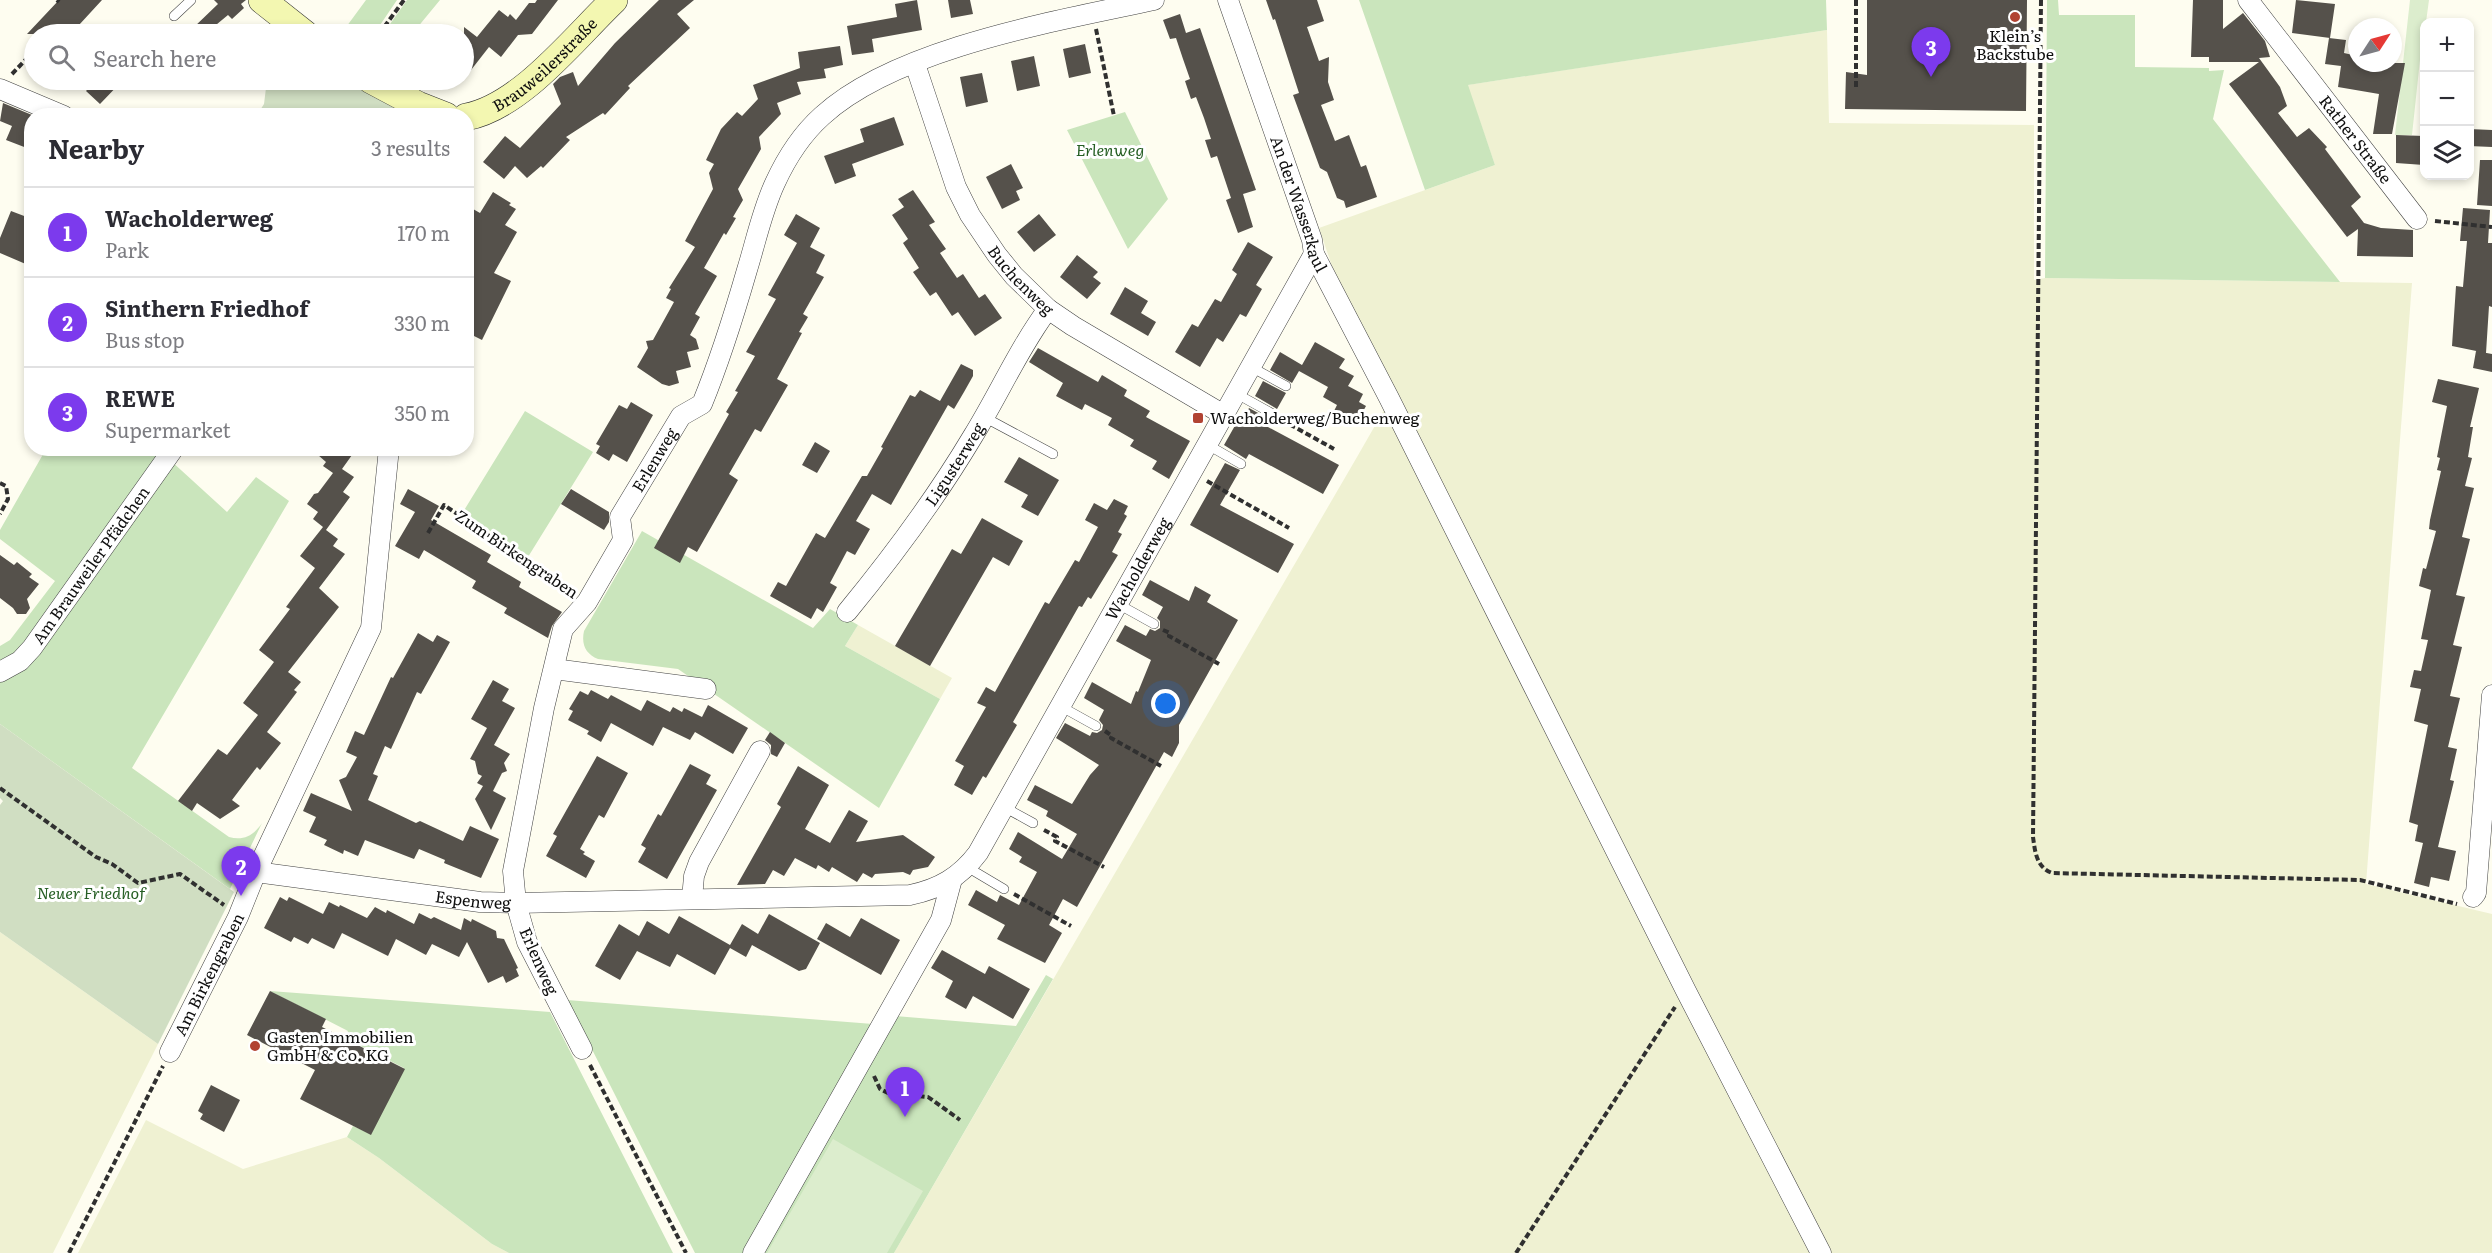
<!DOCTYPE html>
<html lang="en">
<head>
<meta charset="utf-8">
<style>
	body { margin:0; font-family:Literata,serif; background:#f7f7f7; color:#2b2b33 }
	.controls { position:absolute; right:18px; top:18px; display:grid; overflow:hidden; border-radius:12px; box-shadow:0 3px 9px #0003 }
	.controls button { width:54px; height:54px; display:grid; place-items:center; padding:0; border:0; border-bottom:2px solid #e1e1e2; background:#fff; color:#2b2b33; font:30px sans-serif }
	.compass { position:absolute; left:2348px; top:18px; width:54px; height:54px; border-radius:50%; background:#fff; box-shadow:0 3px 9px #0003; rotate:54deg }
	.you { position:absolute; left:1166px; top:704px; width:21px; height:21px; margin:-15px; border:4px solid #fff; border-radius:50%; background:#1a73e8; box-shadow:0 0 0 9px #1a73e833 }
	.badge { display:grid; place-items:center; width:39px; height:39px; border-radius:50%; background:#7c3aed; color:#fff; font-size:20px; font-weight:700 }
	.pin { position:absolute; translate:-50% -50px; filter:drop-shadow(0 2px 3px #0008) }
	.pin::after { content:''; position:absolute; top:32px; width:21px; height:18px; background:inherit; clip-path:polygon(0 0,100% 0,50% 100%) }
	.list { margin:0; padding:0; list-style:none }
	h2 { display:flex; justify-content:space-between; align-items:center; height:78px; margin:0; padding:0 24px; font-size:26px }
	h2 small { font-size:20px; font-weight:400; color:#7c7c81 }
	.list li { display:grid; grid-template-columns:39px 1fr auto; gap:18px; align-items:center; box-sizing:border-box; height:90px; padding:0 24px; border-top:2px solid #e1e1e2 }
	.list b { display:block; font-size:22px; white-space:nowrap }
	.list p { margin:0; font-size:20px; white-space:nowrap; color:#7c7c81 }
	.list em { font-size:20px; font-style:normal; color:#7c7c81 }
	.icon { flex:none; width:33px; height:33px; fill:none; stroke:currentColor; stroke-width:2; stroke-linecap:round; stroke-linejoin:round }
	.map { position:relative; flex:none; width:2492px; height:1253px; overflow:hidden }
	.search { position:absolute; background:#fff; box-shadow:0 3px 9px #0003; left:24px; top:24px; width:450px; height:66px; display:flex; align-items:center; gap:15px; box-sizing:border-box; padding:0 21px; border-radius:33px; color:#7c7c81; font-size:22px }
	.panel { position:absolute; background:#fff; box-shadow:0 3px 9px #0003; left:24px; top:108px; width:450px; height:348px; border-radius:24px }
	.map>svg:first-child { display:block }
	.farmland { fill:#eff1d2 }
	.green { fill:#cae5bc }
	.cemetery { fill:#d0dec2 }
	.pitch { fill:#dcedcd }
	.building { fill:#55514b }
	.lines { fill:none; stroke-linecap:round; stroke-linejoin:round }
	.lane-casing { stroke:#414141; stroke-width:10 }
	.street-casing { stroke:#414141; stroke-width:21 }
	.secondary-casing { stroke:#303030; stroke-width:28 }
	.path { stroke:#303030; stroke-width:4; stroke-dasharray:6 3; stroke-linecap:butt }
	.lane { stroke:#fff; stroke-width:9 }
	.street { stroke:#fff; stroke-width:20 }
	.secondary { stroke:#f3f7b1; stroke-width:27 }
	.poi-dot { fill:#b14332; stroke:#fff; stroke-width:2 }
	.labels { text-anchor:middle; stroke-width:6; stroke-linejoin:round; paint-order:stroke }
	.poi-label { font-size:16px; fill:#0e0e0e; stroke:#fff; text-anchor:start }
	.street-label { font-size:16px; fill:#0e0e0e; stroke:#fff }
	.park-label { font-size:16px; font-style:italic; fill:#265f24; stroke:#fff }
</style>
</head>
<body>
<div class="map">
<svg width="2492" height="1253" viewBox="0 0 2492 1253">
	<rect width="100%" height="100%" fill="#fefdf0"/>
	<path class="farmland" d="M1827 30 1829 123 2034 125V280L2045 278 2412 283 2366 884 2492 914V1253H1830L1334 272 1319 228 1495 165 1467 85Z
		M1384 410 1813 1253H894L1357 457Z
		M858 625 952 678 940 699 845 646Z
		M0 932 158 1044 53 1253H0Z
		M146 1120 243 1169 347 1137 379 1158 492 1244 509 1253H78Z"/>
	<path class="green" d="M366 0H397L374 34H341Z
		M407 0H440L412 34H383Z
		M1359 0H1826L1827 30 1468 85 1495 165 1425 190Z
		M2047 0H2058L2059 15H2135V67L2209 68V71L2224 70 2213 119 2340 282 2045 278Z
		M1125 112 1168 199 1128 249 1067 130Z
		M525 411 593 452 528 557 463 512Z
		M46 449H167L27 647 0 661V646L10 640 55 581 0 539V530Z
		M170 460 227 512 256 477 289 501 132 768 229 837C244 841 254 835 262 823L230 889 0 724V678Z
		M642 531 813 628 830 609 858 625 845 646 940 699 879 808 678 669 598 659C586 654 581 645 584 631Z
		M1046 975 1053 979 894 1253H761L895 1016 1016 1026Z
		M270 991 550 1012 673 1253H509L492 1244 379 1158 347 1137 353 1126 371 1134 404 1068 345 1038 348 1031Z
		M567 1000 873 1024 745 1253H695Z"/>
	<path class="cemetery" d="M267 80H343L407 115H257L264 104Z
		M0 724 234 892 158 1044 0 932V805L3 801 0 798Z"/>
	<path class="pitch" d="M2410 0H2429L2426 22H2424L2412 135H2395Z
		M833 1139 923 1191 887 1253H767Z"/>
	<path class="building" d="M59 0H102L79 25 89 34H27Z
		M214 0H246L241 4 244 8 232 19 228 15 205 34H197L192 29 218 4Z
		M537 0H558L532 34 518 35 501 57 489 47 464 79V27L477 37 499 10 508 17 510 14 516 20 529 3H535Z
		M659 0H694L677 14 690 28 628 86 630 88 605 115 603 113 566 137 570 140 543 168 541 166 527 178 515 166 504 179 483 162 505 136 520 148 561 104 553 84 560 77 573 72 578 86 615 43Z
		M917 0 922 30 872 39 874 52 852 55 847 26 897 17 895 4Z
		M948 0H970L973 14 951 18Z
		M1266 0H1317L1324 21 1307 27 1319 61 1329 57 1328 82 1334 100 1321 105 1335 141 1349 135 1361 167 1366 165 1377 197 1346 208 1344 201 1337 198 1327 172 1320 168 1293 95 1299 93 1275 19 1273 20Z
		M1867 0H2027L2026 111 1845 109 1846 72 1867 75Z
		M2193 0H2223V29L2243 13 2265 41 2270 57 2259 58 2280 87 2287 106 2278 113 2297 137 2309 128 2327 147 2325 149 2361 197 2351 206 2364 223 2381 228 2413 230V257L2357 256 2358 229 2347 237 2229 84 2259 62H2209V57H2191Z
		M2296 0 2335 4 2330 38 2292 33Z
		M1180 14 1186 33 1200 28 1256 190 1243 194 1253 227 1238 233 1226 200 1231 198 1217 156 1211 158 1205 140 1211 139 1204 118 1196 97 1191 99 1185 81 1190 79 1183 59 1176 38 1170 39 1163 20Z
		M2329 38 2346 40 2344 53 2357 56V63H2405L2392 134H2373L2379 94 2338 87 2341 66 2325 64Z
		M1085 44 1091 73 1069 78 1063 49Z
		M840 46 843 65 824 69 826 78 797 82 801 94 777 103 781 114 759 137 761 149 738 189 743 200 733 217 736 218 726 235 724 233 704 268 717 276 695 314 700 317 690 335 696 339 699 349 687 352 691 367 676 371 679 383 669 386 662 384 637 367 648 348 646 341 653 340 674 302 666 298 671 289 669 288 695 247 685 241 713 189 709 173 714 164 706 160 721 129 737 112 742 116 758 99 753 85 800 68 798 52Z
		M1034 56 1040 86 1017 91 1011 61Z
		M982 73 988 102 966 107 960 77Z
		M96 80H123L100 104 86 91Z
		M3 103 32 115V150L6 140 12 126 0 121Z
		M894 117 904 145 852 164 856 176 835 184 824 156 864 142 860 129Z
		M2469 129 2492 130V147L2469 146Z
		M2396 135 2424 136V165L2396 163Z
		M2480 160H2492V206L2477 205Z
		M1011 164 1023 188 1016 191 1020 200 1002 209 986 177Z
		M913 190 935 222 929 225 946 249 940 253 957 278 963 274 979 298 985 294 1002 318 975 336 958 312 952 316 936 292 930 296 913 272 919 268 903 243 908 239 892 215 904 207 898 199Z
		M493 192 511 203 509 205 516 209 505 225 517 232 494 273 511 281 482 340 466 332V205L480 213Z
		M2463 208 2490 210 2488 243H2492V307L2489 306 2486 353 2452 346 2456 286 2463 287 2467 241H2460Z
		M11 211 32 219V257L28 265 0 253V238Z
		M796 214 820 228 810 247 825 255 816 273 824 277 803 314 808 317 799 332 802 333 777 379 788 385 761 432 755 429 729 474 738 480 697 552 688 547 680 563 654 548 729 414 726 412 738 392 735 391 755 356 746 352 776 299 768 295 797 243 784 235Z
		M1039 214 1056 235 1034 252 1017 232Z
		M1248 242 1273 257 1256 285 1262 289 1246 317 1240 314 1223 342 1217 338 1200 367 1175 352 1192 324 1198 327 1215 299 1221 302 1237 274 1232 270Z
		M1077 255 1098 272 1093 277 1101 283 1087 299 1060 277Z
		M1125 287 1148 301 1141 313 1156 322 1148 336 1110 314Z
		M1315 342 1345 359 1339 368 1354 376 1348 386 1363 394 1359 402 1366 406 1355 426 1332 415 1337 405 1323 397 1328 387 1299 371 1292 383 1270 370 1280 352 1302 365Z
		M1038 348 1098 382 1102 375 1127 390 1124 396 1150 411 1146 417 1190 441 1169 479 1152 469 1157 461 1130 446 1134 440 1108 425 1112 418 1085 404 1082 410 1056 396 1063 383 1029 362Z
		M2476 351 2492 354V372L2473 368Z
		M961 364 973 370V376L964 392 954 409 948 405 891 505 872 494 856 521 870 529 855 555 847 551 830 583 837 587 823 612 817 608 811 619 770 596 778 582 786 586 816 533 825 538 862 476H867L883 448 881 447 910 395 915 397 920 390 940 401Z
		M2438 379 2479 388 2470 427H2473L2468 457 2472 458 2465 486 2474 488 2462 537 2470 539 2456 595 2465 597 2453 645 2462 647 2450 696 2460 698 2448 747 2457 749 2450 780 2454 781 2438 847 2456 851 2449 881 2431 877 2429 887 2414 883 2423 843 2415 841 2418 825 2409 822 2428 725 2414 721 2421 689 2410 687 2414 670 2421 671 2428 640 2421 639 2431 590 2419 586 2423 568 2426 569 2436 531 2429 529 2430 520 2441 471 2437 470 2440 458 2437 457 2447 406 2432 402Z
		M1263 381 1286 393 1277 409 1255 396Z
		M631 402 653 415 627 462 613 454 609 461 596 453 600 446 596 444 619 405 627 409Z
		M1249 408 1271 420 1268 427 1339 465 1323 494 1249 454 1246 459 1224 445 1241 415 1244 417Z
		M815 442 830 451 817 473 802 465Z
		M310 448H341L352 455 342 469 354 477 343 492 350 497 326 530 338 539 333 546 345 554 319 588 339 607 288 672 301 682 294 690 297 692 267 732 281 743 260 770 257 767 232 800 240 806 220 819 197 803 192 811 178 801 218 749 227 755 258 715 243 703 274 662 259 650 290 609 286 607 315 568 300 556 323 527 313 519 318 512 307 504 314 494 318 493 333 473 323 466 326 462Z
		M1019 457 1059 480 1038 516 1021 507 1028 495 1004 482Z
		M1225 463 1240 470 1220 505 1294 544 1278 573 1190 525Z
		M408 489 439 506 431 520 491 555 487 562 521 582 519 587 562 612 552 626 548 638 504 613 507 608 472 588 476 581 424 550 419 559 395 546 415 512 400 504Z
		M571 489 609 512V522L604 530 561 504Z
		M1114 499 1128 506 1124 514 1127 516 1118 532 1122 534 1112 552 1118 555 1091 599 1088 597 1082 607 1079 606 1013 722 1017 725 986 778 983 776 972 795 954 785 964 766 955 761 986 707 977 703 986 687 995 692 1045 602 1049 604 1075 560 1079 562 1098 527 1085 520 1094 503 1107 510Z
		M982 518 1023 541 1009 566 993 557 930 666 895 646 952 549 961 554Z
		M0 555 14 565 17 562 32 574 29 577 39 584 27 599 30 608 26 614H17L13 608 0 598Z
		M1150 580 1189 601 1195 586 1211 595 1207 602 1238 620 1179 725V743L1172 757 1164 752 1077 907 1063 899 1049 925 1062 933 1045 963 997 939 1005 925 968 905 976 890 997 902 1000 895 1019 905 1037 872 1019 862 1022 857 1009 849 1018 832 1062 859 1077 834 1046 816 1048 811 1027 800 1035 785 1072 804 1090 775 1099 765 1056 738 1065 723 1090 736 1092 732 1097 733 1102 730 1103 725 1099 720 1104 710 1084 698 1092 682 1131 704 1136 691 1138 692 1151 660 1116 641 1125 625 1146 636 1150 629 1155 631 1160 628V621L1157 618 1163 607 1142 595Z
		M418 633 433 642 437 635 450 642 421 694 417 692 391 749 385 746 373 774 378 776 368 800 416 823 420 821 463 841 470 826 499 839 481 878 444 863 445 860 419 849 414 859 365 840 358 856 344 850 343 854 324 845 327 840 309 832 316 817 303 811 311 793 352 811 339 780 346 777 357 757 346 752 355 731 364 735 391 677 393 678Z
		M493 680 509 689 502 701 515 708 494 745 510 754 504 763 507 771 502 773 493 791 506 798 491 830 475 799 483 786 477 783 482 776 478 774 475 761 470 759 487 728 471 719Z
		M591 690 608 699 611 695 641 711 647 700 670 712 673 707 682 712 684 708 702 717 708 705 748 728 733 754 695 732 690 740 663 727 653 746 611 723 601 742 587 734 589 731 568 720 573 711 569 709 580 691 588 695Z
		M770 732 785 743 777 757 771 754V745L765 740Z
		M597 756 628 773 604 818 599 815 580 849 585 852 583 854 595 861 586 878 546 856 557 836 553 834Z
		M690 764 711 775 706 784 717 790 667 879 638 862 646 848 641 845 658 814 661 816Z
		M798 766 829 785 805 829 830 843 849 810 868 821 856 842 903 835 935 857 928 867 913 870 910 875 903 872 875 874 872 878 863 873 857 882 832 867 829 872 818 865 816 869 795 858 784 876 773 870 765 884 737 885 781 807 777 804Z
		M280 897 287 901 289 897 323 914 329 902 339 907 340 905 367 918 375 907 386 913 387 910 414 924 419 913 431 919 434 917 461 930 464 918 471 922 472 919 496 931 497 938 504 939 518 968 516 969 519 976 506 983 503 976 488 983 467 942 459 957 432 944 426 955 396 939 388 956 342 933 334 949 312 938 308 944 294 937 291 942 264 928Z
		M769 914 820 943 806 969 799 971 752 945 746 957 730 948 715 975 677 954 670 967 637 951 620 980 595 966 619 924 639 936 647 921 669 934 679 916 730 945 742 924 758 934Z
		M861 918 900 940 881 975 817 939 826 923 850 937Z
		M942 950 985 974 989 966 1030 989 1013 1019 973 996 966 1009 945 997 953 981 931 968Z
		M270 991 326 1019 322 1027 405 1069 371 1135 300 1099 315 1070 247 1035Z
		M211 1085 240 1100 224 1132 200 1119 203 1114 198 1111Z"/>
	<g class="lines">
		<defs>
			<path id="lane" d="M174 16 191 0
				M1251 367 1286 386
				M1237 394 1273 414
				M984 417 1053 454
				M1208 445 1241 464
				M1118 604 1154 624
				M1060 706 1096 726
				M1004 807 1033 823
				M967 867 1004 889"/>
			<g id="street">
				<path id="s1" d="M1228 0 1312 240 1314 254 1389 398 1686 991 1821 1253"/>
				<path id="s2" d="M2248 0 2417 219"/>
				<path id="s3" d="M915 64 956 187 970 215 997 255 1014 276 1048 309 1073 326 1224 415"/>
				<path d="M0 89 64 116"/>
				<path id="s4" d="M847 612C893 556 936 498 973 436 999 394 1019 348 1048 309"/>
				<path d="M554 669 706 689"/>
				<path id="s5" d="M0 672 20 661 32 648 174 448"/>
				<path id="s6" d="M256 872 480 902 516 903 910 895C939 889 960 877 978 853L1314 254"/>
				<path d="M2473 897 2476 893 2492 695"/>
				<path d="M692 899 694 876 699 862 760 751"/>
				<path id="s7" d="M582 1049 527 942 516 903 513 871 544 708 563 629 587 602 623 540 620 517 681 416 702 404C720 360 734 315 747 270 756 241 762 211 775 183 786 159 802 134 822 116 896 48 1057 21 1154 0"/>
				<path id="s8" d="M170 1052 238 917 256 872 371 628 389 448"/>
				<path d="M753 1253 941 920 952 879"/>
			</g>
			<g id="secondary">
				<path d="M262 0 305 34"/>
				<path d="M371 80 418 105 446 116"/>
				<path id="s9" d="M466 117C521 107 575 37 614 0"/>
			</g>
		</defs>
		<use href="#lane" class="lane-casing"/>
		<use href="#street" class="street-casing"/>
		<use href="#secondary" class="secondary-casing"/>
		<path class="path" d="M57 0 59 2
			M1856 0V89
			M2041 0 2033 837C2035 851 2036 867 2052 873L2360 880 2457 904
			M1096 29 1114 116
			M379 34 404 0
			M12 74 34 51
			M2435 221 2492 227
			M1282 420 1334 449
			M1207 481 1289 528
			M0 483 6 486 8 499 0 514
			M428 533 444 505 573 593
			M1163 630 1170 633 1169 636 1219 664
			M1105 731 1112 736 1111 738 1161 766
			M0 788 96 857 112 864 138 883 180 874 224 905
			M1044 830 1057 837 1055 841 1104 867
			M1014 894 1071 926
			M590 1065 686 1253
			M874 1076 880 1089 888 1093 928 1097 960 1120
			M69 1253 163 1066
			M1516 1253 1675 1007"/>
		<use href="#lane" class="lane"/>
		<use href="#street" class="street"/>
		<use href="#secondary" class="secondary"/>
	</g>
	<g class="poi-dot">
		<circle cx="2015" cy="17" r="6"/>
		<rect x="1192" y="412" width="12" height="12" rx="3"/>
		<circle cx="255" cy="1046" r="6"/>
	</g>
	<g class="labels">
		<g class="poi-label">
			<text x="2015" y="42" text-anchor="middle">Klein’s<tspan x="2015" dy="18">Backstube</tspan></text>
			<text x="1210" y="424">Wacholderweg/Buchenweg</text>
			<text x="267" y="1043">Gasten Immobilien<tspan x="267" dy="18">GmbH &amp; Co. KG</tspan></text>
		</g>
		<g class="street-label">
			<text dy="6" stroke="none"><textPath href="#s9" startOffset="96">Brauweilerstraße</textPath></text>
			<text dy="6" stroke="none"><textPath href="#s2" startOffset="176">Rather Straße</textPath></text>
			<text dy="6" stroke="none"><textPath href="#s1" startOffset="216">An der Wasserkaul</textPath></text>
			<text dy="6" stroke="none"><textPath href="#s3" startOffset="244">Buchenweg</textPath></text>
			<text dy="6" stroke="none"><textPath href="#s7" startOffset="638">Erlenweg</textPath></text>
			<text dy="6" stroke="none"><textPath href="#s4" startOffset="183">Ligusterweg</textPath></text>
			<text transform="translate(517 554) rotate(34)" y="6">Zum Birkengraben</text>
			<text dy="6" stroke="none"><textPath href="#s5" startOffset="142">Am Brauweiler Pfädchen</textPath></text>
			<text dy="6" stroke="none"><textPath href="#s6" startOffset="1064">Wacholderweg</textPath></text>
			<text dy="6" stroke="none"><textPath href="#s6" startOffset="219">Espenweg</textPath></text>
			<text transform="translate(539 961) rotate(66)" y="6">Erlenweg</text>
			<text dy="6" stroke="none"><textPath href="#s8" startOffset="87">Am Birkengraben</textPath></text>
		</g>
		<g class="park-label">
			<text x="1110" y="156">Erlenweg</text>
			<text x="91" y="899">Neuer Friedhof</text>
		</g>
	</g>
</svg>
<div class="controls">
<button>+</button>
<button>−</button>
<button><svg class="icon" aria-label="layers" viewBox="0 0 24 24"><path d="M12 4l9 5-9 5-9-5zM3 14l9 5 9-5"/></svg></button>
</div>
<svg class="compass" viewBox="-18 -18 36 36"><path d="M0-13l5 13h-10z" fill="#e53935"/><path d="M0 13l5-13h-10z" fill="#7c7c81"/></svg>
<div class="you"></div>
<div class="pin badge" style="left:905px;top:1117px">1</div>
<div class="pin badge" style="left:241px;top:896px">2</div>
<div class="pin badge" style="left:1931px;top:77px">3</div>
<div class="search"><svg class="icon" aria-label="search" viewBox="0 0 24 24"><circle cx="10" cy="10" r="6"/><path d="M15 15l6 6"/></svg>Search here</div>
<section class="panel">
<h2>Nearby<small>3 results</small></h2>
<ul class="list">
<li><span class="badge">1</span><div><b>Wacholderweg</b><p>Park</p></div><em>170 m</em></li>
<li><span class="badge">2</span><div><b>Sinthern Friedhof</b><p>Bus stop</p></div><em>330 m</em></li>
<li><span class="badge">3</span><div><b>REWE</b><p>Supermarket</p></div><em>350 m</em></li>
</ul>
</section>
</div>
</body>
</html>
